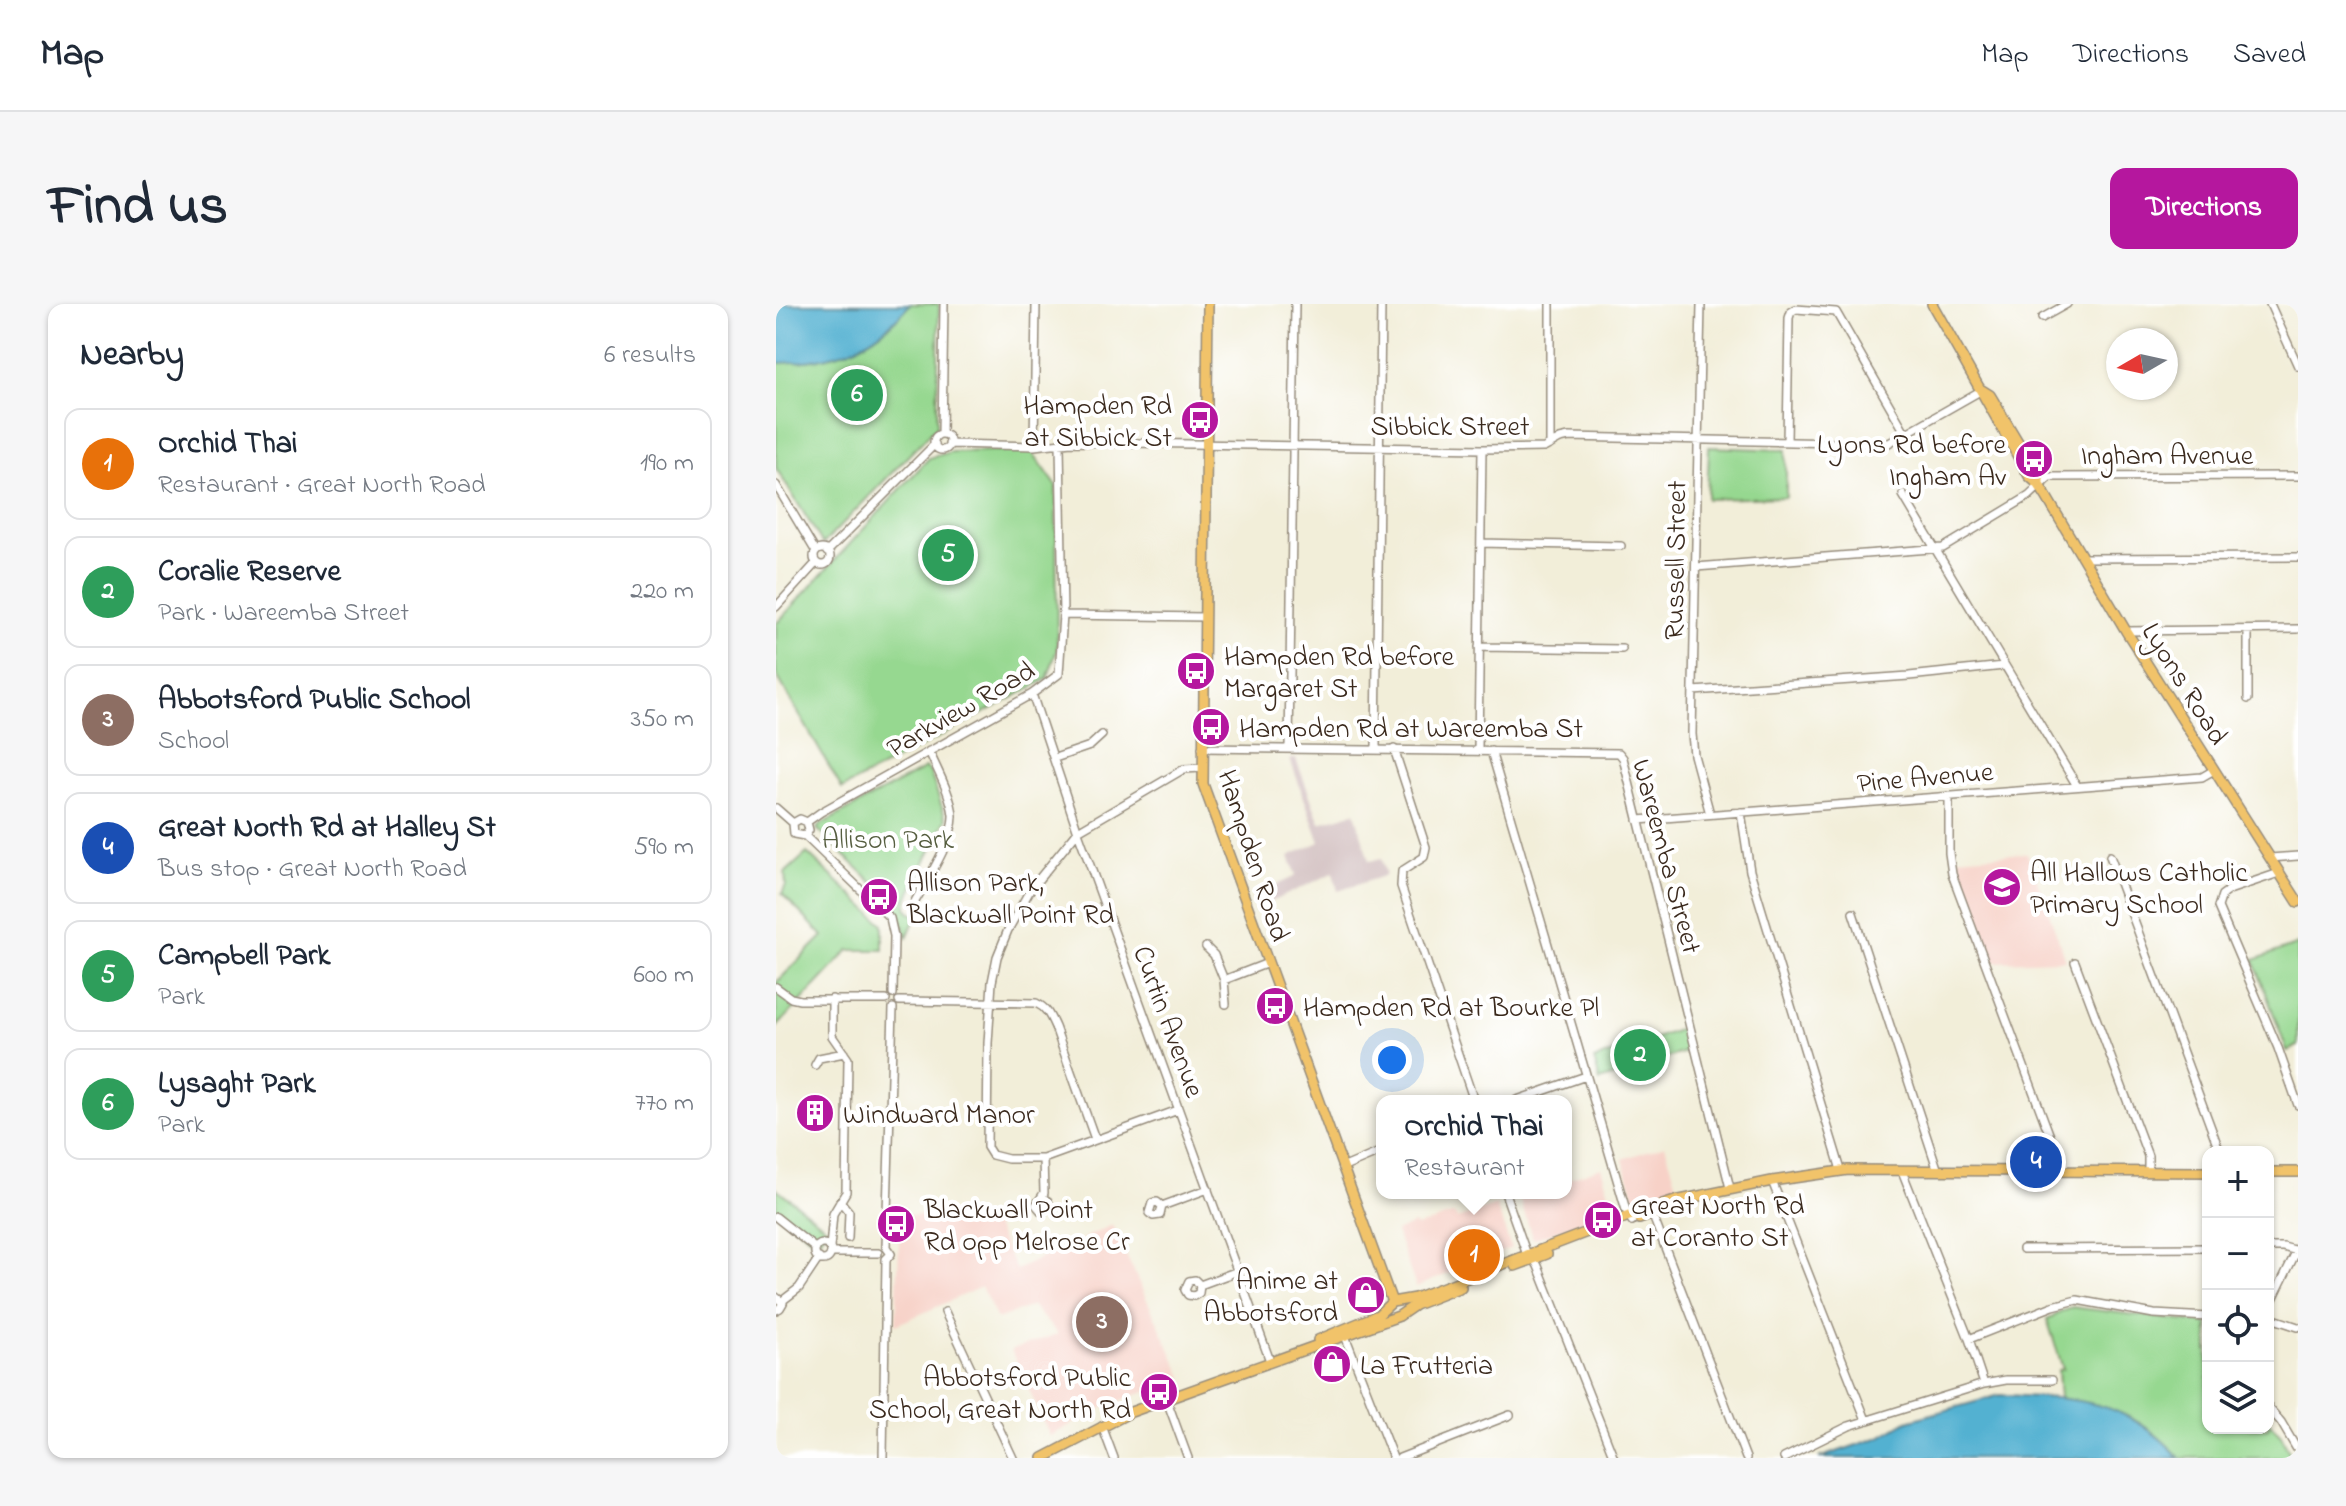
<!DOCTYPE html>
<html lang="en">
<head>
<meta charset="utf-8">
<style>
	body { margin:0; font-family:"Indie Flower",sans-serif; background:#f6f6f7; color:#1f2937 }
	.controls { position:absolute; right:24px; bottom:24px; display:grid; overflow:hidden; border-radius:16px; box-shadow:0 2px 6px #0004 }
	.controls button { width:72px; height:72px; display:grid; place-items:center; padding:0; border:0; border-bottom:2px solid #e0e1e3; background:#fff; color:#1f2937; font:40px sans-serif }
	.compass { position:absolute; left:1330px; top:24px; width:72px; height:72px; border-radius:50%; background:#fff; box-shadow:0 2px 6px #0004; rotate:261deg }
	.you { position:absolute; left:616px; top:756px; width:28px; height:28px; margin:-20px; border:6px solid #fff; border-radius:50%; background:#1a73e8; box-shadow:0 0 0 12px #1a73e833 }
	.badge { display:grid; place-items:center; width:52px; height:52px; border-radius:50%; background:#b5179e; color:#fff; font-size:26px; font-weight:700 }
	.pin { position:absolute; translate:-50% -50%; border:4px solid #fff; box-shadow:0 2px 8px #0006 }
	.popup { position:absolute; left:600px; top:791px; width:196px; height:104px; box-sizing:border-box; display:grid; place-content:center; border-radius:16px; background:#fff; filter:drop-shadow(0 2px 6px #0005); font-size:26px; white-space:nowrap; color:#747a83 }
	.popup b { font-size:30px; color:#1f2937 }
	.popup::after { content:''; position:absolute; left:50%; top:100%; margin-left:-16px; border:16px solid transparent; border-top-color:#fff }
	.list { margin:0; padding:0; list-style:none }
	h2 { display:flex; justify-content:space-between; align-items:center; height:104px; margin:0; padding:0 32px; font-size:34px }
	h2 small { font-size:26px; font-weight:400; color:#747a83 }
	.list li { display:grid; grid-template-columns:52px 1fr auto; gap:24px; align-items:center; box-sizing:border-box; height:112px; margin:0 16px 16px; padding:0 16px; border:2px solid #e0e1e3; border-radius:16px }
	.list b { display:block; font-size:30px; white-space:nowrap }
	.list p { margin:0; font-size:26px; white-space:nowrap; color:#747a83 }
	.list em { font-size:26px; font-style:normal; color:#747a83 }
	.icon { flex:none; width:44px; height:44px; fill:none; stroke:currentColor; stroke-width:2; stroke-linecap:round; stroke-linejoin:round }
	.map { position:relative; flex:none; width:1522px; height:1154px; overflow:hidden; border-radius:16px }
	header { display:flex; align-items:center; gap:48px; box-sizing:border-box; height:112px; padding:0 40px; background:#fff; border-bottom:2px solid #e0e1e3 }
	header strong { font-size:38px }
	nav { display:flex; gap:44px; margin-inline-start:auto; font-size:28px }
	.intro { display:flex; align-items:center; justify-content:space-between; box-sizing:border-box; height:192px; padding:0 48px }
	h1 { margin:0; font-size:56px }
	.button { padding:20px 36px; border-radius:16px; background:#b5179e; color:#fff; font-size:28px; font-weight:700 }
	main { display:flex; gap:48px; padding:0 48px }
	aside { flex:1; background:#fff; border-radius:16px; box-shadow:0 2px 6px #0004 }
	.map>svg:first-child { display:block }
	.built { fill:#f7d1c7 }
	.industrial { fill:#d2bfc0 }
	.green { fill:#96d890; stroke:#688157; stroke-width:2 }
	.water { fill:#52b1d1; stroke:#466e78; stroke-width:2 }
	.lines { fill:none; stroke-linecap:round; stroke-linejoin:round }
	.minor-casing { stroke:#968c7c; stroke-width:10 }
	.major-casing { stroke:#968c7c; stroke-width:12 }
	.minor { stroke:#fff; stroke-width:7 }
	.major { stroke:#f1c36a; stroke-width:9 }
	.labels { text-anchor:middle; stroke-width:8; stroke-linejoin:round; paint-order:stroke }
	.poi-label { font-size:28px; fill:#3b2a1e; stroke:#fff; text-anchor:start }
	.street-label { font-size:28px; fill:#3b2a1e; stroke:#fff }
	.park-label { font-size:28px; fill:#565e40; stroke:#fff }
</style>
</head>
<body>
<header>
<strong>Map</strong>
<nav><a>Map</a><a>Directions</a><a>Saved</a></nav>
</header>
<div class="intro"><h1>Find us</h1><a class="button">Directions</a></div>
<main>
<aside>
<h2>Nearby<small>6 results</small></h2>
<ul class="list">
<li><span class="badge" style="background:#e8710a">1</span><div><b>Orchid Thai</b><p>Restaurant · Great North Road</p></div><em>190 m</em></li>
<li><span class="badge" style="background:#2e9e5b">2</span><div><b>Coralie Reserve</b><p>Park · Wareemba Street</p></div><em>220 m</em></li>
<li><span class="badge" style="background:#8d6e63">3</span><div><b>Abbotsford Public School</b><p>School</p></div><em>350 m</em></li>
<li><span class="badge" style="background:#1a4fb4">4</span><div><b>Great North Rd at Halley St</b><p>Bus stop · Great North Road</p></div><em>590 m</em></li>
<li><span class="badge" style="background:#2e9e5b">5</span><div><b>Campbell Park</b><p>Park</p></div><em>600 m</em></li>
<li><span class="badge" style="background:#2e9e5b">6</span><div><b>Lysaght Park</b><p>Park</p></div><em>770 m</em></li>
</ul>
</aside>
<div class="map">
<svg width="1522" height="1154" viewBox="0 0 1522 1154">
	<rect width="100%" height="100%" fill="#fff"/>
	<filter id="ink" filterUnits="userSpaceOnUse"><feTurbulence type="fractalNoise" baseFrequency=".0125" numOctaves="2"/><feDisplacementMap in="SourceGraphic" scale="16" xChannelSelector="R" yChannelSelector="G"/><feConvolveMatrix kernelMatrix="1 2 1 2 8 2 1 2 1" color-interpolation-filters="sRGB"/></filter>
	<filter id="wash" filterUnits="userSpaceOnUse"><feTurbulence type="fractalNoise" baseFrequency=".006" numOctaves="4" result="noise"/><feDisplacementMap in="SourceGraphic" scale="32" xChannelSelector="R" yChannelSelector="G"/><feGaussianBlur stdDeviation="1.8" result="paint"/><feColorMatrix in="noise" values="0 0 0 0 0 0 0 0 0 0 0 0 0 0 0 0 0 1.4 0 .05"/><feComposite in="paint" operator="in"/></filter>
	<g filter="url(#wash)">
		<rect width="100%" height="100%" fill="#f2eed9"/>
		<path class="built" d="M1251 549 1290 656 1218 658 1179 554Z
			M889 841 902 884 859 897 847 855Z
			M825 863 838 906 757 935 743 893 754 889H790V876Z
			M720 901 735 944 640 983 620 928 638 920 640 923 678 910 681 915Z
			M177 910 214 912 240 966 336 921 407 1073 328 1103 274 1132 235 1046 282 1030 256 1002 221 1015 205 983 120 1021 124 912Z"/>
		<path class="industrial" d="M514 455H520L544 519 579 508 593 557 605 555 610 571 562 587 557 569 484 603 479 591 520 572 513 552 544 538Z"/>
		<path class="green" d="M134 0H163L161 122 47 240 0 164V59C56 58 97 44 134 0Z
			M933 143 1010 146V193L931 195Z
			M255 146 280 181 281 346 271 375 66 485 0 370V320L153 154 174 148Z
			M149 464 154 468 170 515 132 593 130 603 134 609 141 611 131 633 120 601 41 525 44 521Z
			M31 549 107 620V646H73L0 724V679L47 632 6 590 10 581 9 569Z
			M1522 640V742L1511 747 1478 656Z
			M905 725 911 747 824 777 818 756Z
			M0 884 51 924 41 939 0 907Z
			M1296 1003 1432 1020V1124H1492V1117L1505 1131 1516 1154H1404C1365 1111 1339 1104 1284 1094L1282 1066 1287 1065 1271 1015Z"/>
		<path class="water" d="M0 0H134C98 44 56 58 0 59Z
			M1224 1091C1299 1094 1350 1094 1404 1154H1043L1104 1133 1131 1117Z"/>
	</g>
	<g filter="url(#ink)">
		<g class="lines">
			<defs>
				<path id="minor" d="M925 0 916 430 918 451 934 510
					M1494 0 1522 62
					M1266 14 1291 0
					M166 130 168 0
					M158 138a8 8 0 1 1 16 0a8 8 0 1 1-16 0Z
					M1011 138 1013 14 1015 8 1020 5 1060 8 1130 130
					M173 140 258 142 295 138 706 145 768 144 784 135 793 133 1111 140 1206 86
					M774 141V0
					M258 142 260 0
					M0 181 40 248
					M1127 191 1301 482
					M705 239 845 242
					M38 253a8 8 0 1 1 16 0a8 8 0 1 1-16 0Z
					M51 248 159 140
					M1308 254 1522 253
					M920 263 1167 244 1253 192 1273 173 1522 172
					M0 303 40 259
					M287 311 428 313
					M1350 327 1522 325
					M703 343 846 345
					M917 387 1133 372 1228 362
					M256 390 303 531 494 1057
					M1472 395V326
					M426 444 843 449 847 454 954 884
					M513 444 519 0
					M600 445 605 0
					M618 445 650 543 648 553 626 567 625 582 698 797
					M702 446 706 145
					M715 447 850 906 856 917
					M279 454 314 442 326 431
					M1173 492V549L1176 570 1287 867
					M0 504 17 519
					M965 508 974 567 1065 866
					M862 516 1426 473 1438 466
					M31 518 45 508 256 390 283 370 287 311 284 140
					M17 519 24 515 31 518 33 526 29 532
					M17 519 18 530 29 532
					M29 532 114 614 118 632 117 690
					M1334 552 1444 848
					M1494 554 1522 552
					M1503 569 1453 586 1446 591 1442 603 1502 744 1522 801
					M137 601C149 579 178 536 177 511 175 490 161 466 153 447
					M1077 609 1162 867
					M430 643 438 651 448 676 492 659
					M1299 658 1372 852V868
					M448 676 450 700
					M0 683 15 694 24 696H110
					M123 697 260 699C271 704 274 712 279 723L319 835
					M39 761 43 754 68 749
					M738 797 810 772
					M402 806 267 855H232L216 851 211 843 212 739 216 678 221 653 232 626 254 586 302 527 408 465 426 464
					M566 864 606 847
					M1126 867 1193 1035 1208 1080
					M996 877 1090 1116
					M729 889 751 951 758 955 762 962 838 1154
					M267 894 272 897 274 902 266 908 260 901 268 889 267 855
					M64 897 73 908 72 934
					M386 902 384 911 377 912 373 909 376 899 381 898 386 902 432 885
					M875 907 970 1154
					M0 913 40 945
					M39 948a8 8 0 1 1 16 0a8 8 0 1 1-16 0Z
					M110 943 117 704
					M1492 943H1507L1522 947
					M54 944 57 910 70 888 72 755 56 732V695
					M1247 945 1432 944
					M55 949H102
					M424 981 423 989 418 992 412 991 409 986 413 977 419 976 424 981 462 967
					M0 993 7 999 4 1004 0 1006
					M6 997 23 984 43 954
					M1492 1005 1522 944
					M169 1008 237 1154
					M1492 1013 1522 1023
					M568 1029 617 1154
					M1193 1035 1277 1002 1301 996 1378 1010 1432 1013
					M390 1094 412 1154
					M1492 1103 1505 1118 1522 1147
					M326 1122 338 1154
					M107 1154 110 955 115 950 110 943
					M624 1154 734 1111
					M1008 1154 1073 1122 1208 1080 1230 1076H1276"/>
				<path id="major" d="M432 0 427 480 616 998
					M1156 0 1253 172 1263 181
					M1206 86 1214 91 1263 173V181L1270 192 1350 327 1522 598
					M1492 868H1522
					M863 915 909 899
					M739 962 771 950
					M616 998 639 994 853 912 899 897 996 877 1072 866 1432 868
					M542 1036 602 1011 616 998
					M267 1154 355 1108 623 1012 639 1001 685 983"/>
			</defs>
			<use href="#minor" class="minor-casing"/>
			<use href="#major" class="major-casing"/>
			<use href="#minor" class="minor"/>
			<use href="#major" class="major"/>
		</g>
	</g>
	<defs>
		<symbol id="bus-disc" viewBox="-11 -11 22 22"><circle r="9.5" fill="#b5179e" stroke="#fff"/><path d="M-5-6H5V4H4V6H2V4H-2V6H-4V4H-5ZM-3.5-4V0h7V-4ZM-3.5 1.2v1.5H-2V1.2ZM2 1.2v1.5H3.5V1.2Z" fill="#fff"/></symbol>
		<symbol id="school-disc" viewBox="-11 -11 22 22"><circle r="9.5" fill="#b5179e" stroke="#fff"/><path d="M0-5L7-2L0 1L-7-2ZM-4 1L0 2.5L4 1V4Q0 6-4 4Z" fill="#fff"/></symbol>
		<symbol id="building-disc" viewBox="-11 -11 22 22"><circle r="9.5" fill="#b5179e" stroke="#fff"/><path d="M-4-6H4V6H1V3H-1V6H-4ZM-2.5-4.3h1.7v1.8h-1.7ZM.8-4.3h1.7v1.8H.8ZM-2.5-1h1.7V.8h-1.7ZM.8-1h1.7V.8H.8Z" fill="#fff"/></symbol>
		<symbol id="shop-disc" viewBox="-11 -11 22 22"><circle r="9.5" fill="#b5179e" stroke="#fff"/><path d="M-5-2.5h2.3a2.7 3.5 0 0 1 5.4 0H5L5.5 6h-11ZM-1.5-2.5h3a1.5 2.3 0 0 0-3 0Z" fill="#fff"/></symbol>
	</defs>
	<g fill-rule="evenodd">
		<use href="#bus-disc" x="402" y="94" width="44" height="44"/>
		<use href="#bus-disc" x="1236" y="133" width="44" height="44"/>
		<use href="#bus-disc" x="398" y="345" width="44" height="44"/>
		<use href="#bus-disc" x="413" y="401" width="44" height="44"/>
		<use href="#school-disc" x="1204" y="561" width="44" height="44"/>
		<use href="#bus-disc" x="81" y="571" width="44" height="44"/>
		<use href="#bus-disc" x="477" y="680" width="44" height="44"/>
		<use href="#building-disc" x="17" y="787" width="44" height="44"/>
		<use href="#bus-disc" x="805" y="894" width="44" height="44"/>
		<use href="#bus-disc" x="98" y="898" width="44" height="44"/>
		<use href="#shop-disc" x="568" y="969" width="44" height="44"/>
		<use href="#shop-disc" x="534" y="1038" width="44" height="44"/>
		<use href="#bus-disc" x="361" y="1066" width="44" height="44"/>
	</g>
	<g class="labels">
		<g class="poi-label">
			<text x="396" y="110" text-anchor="end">Hampden Rd<tspan x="396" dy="32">at Sibbick St</tspan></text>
			<text x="1230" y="149" text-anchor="end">Lyons Rd before<tspan x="1230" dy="32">Ingham Av</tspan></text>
			<text x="448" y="361">Hampden Rd before<tspan x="448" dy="32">Margaret St</tspan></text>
			<text x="463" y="433">Hampden Rd at Wareemba St</text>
			<text x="1254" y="577">All Hallows Catholic<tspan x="1254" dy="32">Primary School</tspan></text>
			<text x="131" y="587">Allison Park,<tspan x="131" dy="32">Blackwall Point Rd</tspan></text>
			<text x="527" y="712">Hampden Rd at Bourke Pl</text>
			<text x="67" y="819">Windward Manor</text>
			<text x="855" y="910">Great North Rd<tspan x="855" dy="32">at Coranto St</tspan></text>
			<text x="148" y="914">Blackwall Point<tspan x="148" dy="32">Rd opp Melrose Cr</tspan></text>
			<text x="562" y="985" text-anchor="end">Anime at<tspan x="562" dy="32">Abbotsford</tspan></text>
			<text x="584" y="1070">La Frutteria</text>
			<text x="355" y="1082" text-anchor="end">Abbotsford Public<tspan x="355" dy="32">School, Great North Rd</tspan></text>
		</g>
		<g class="street-label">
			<text x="674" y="131">Sibbick Street</text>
			<text x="1391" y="160">Ingham Avenue</text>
			<text transform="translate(898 256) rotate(-89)" y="10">Russell Street</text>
			<text transform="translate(1410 379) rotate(58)" y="10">Lyons Road</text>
			<text transform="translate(184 404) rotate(-30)" y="10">Parkview Road</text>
			<text transform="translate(1149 472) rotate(-5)" y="10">Pine Avenue</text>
			<text transform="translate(479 551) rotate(72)" y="10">Hampden Road</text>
			<text transform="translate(892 552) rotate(75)" y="10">Wareemba Street</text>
			<text transform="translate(394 717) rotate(70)" y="10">Curtin Avenue</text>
		</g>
		<g class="park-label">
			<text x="112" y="544">Allison Park</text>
		</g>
	</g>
</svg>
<div class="controls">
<button>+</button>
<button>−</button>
<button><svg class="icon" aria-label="locate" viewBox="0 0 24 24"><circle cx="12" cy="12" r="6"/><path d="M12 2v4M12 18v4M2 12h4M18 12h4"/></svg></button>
<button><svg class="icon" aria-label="layers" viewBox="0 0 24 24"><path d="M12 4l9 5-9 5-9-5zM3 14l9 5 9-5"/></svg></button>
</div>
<svg class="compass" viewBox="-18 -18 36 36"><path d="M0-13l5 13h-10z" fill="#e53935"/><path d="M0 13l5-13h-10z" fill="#747a83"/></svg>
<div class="you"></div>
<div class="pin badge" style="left:698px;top:951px;background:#e8710a">1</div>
<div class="popup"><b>Orchid Thai</b>Restaurant</div>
<div class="pin badge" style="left:864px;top:751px;background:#2e9e5b">2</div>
<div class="pin badge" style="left:326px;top:1018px;background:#8d6e63">3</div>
<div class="pin badge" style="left:1260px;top:858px;background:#1a4fb4">4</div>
<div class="pin badge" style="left:172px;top:251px;background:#2e9e5b">5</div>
<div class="pin badge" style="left:81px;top:91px;background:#2e9e5b">6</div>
</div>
</main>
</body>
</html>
